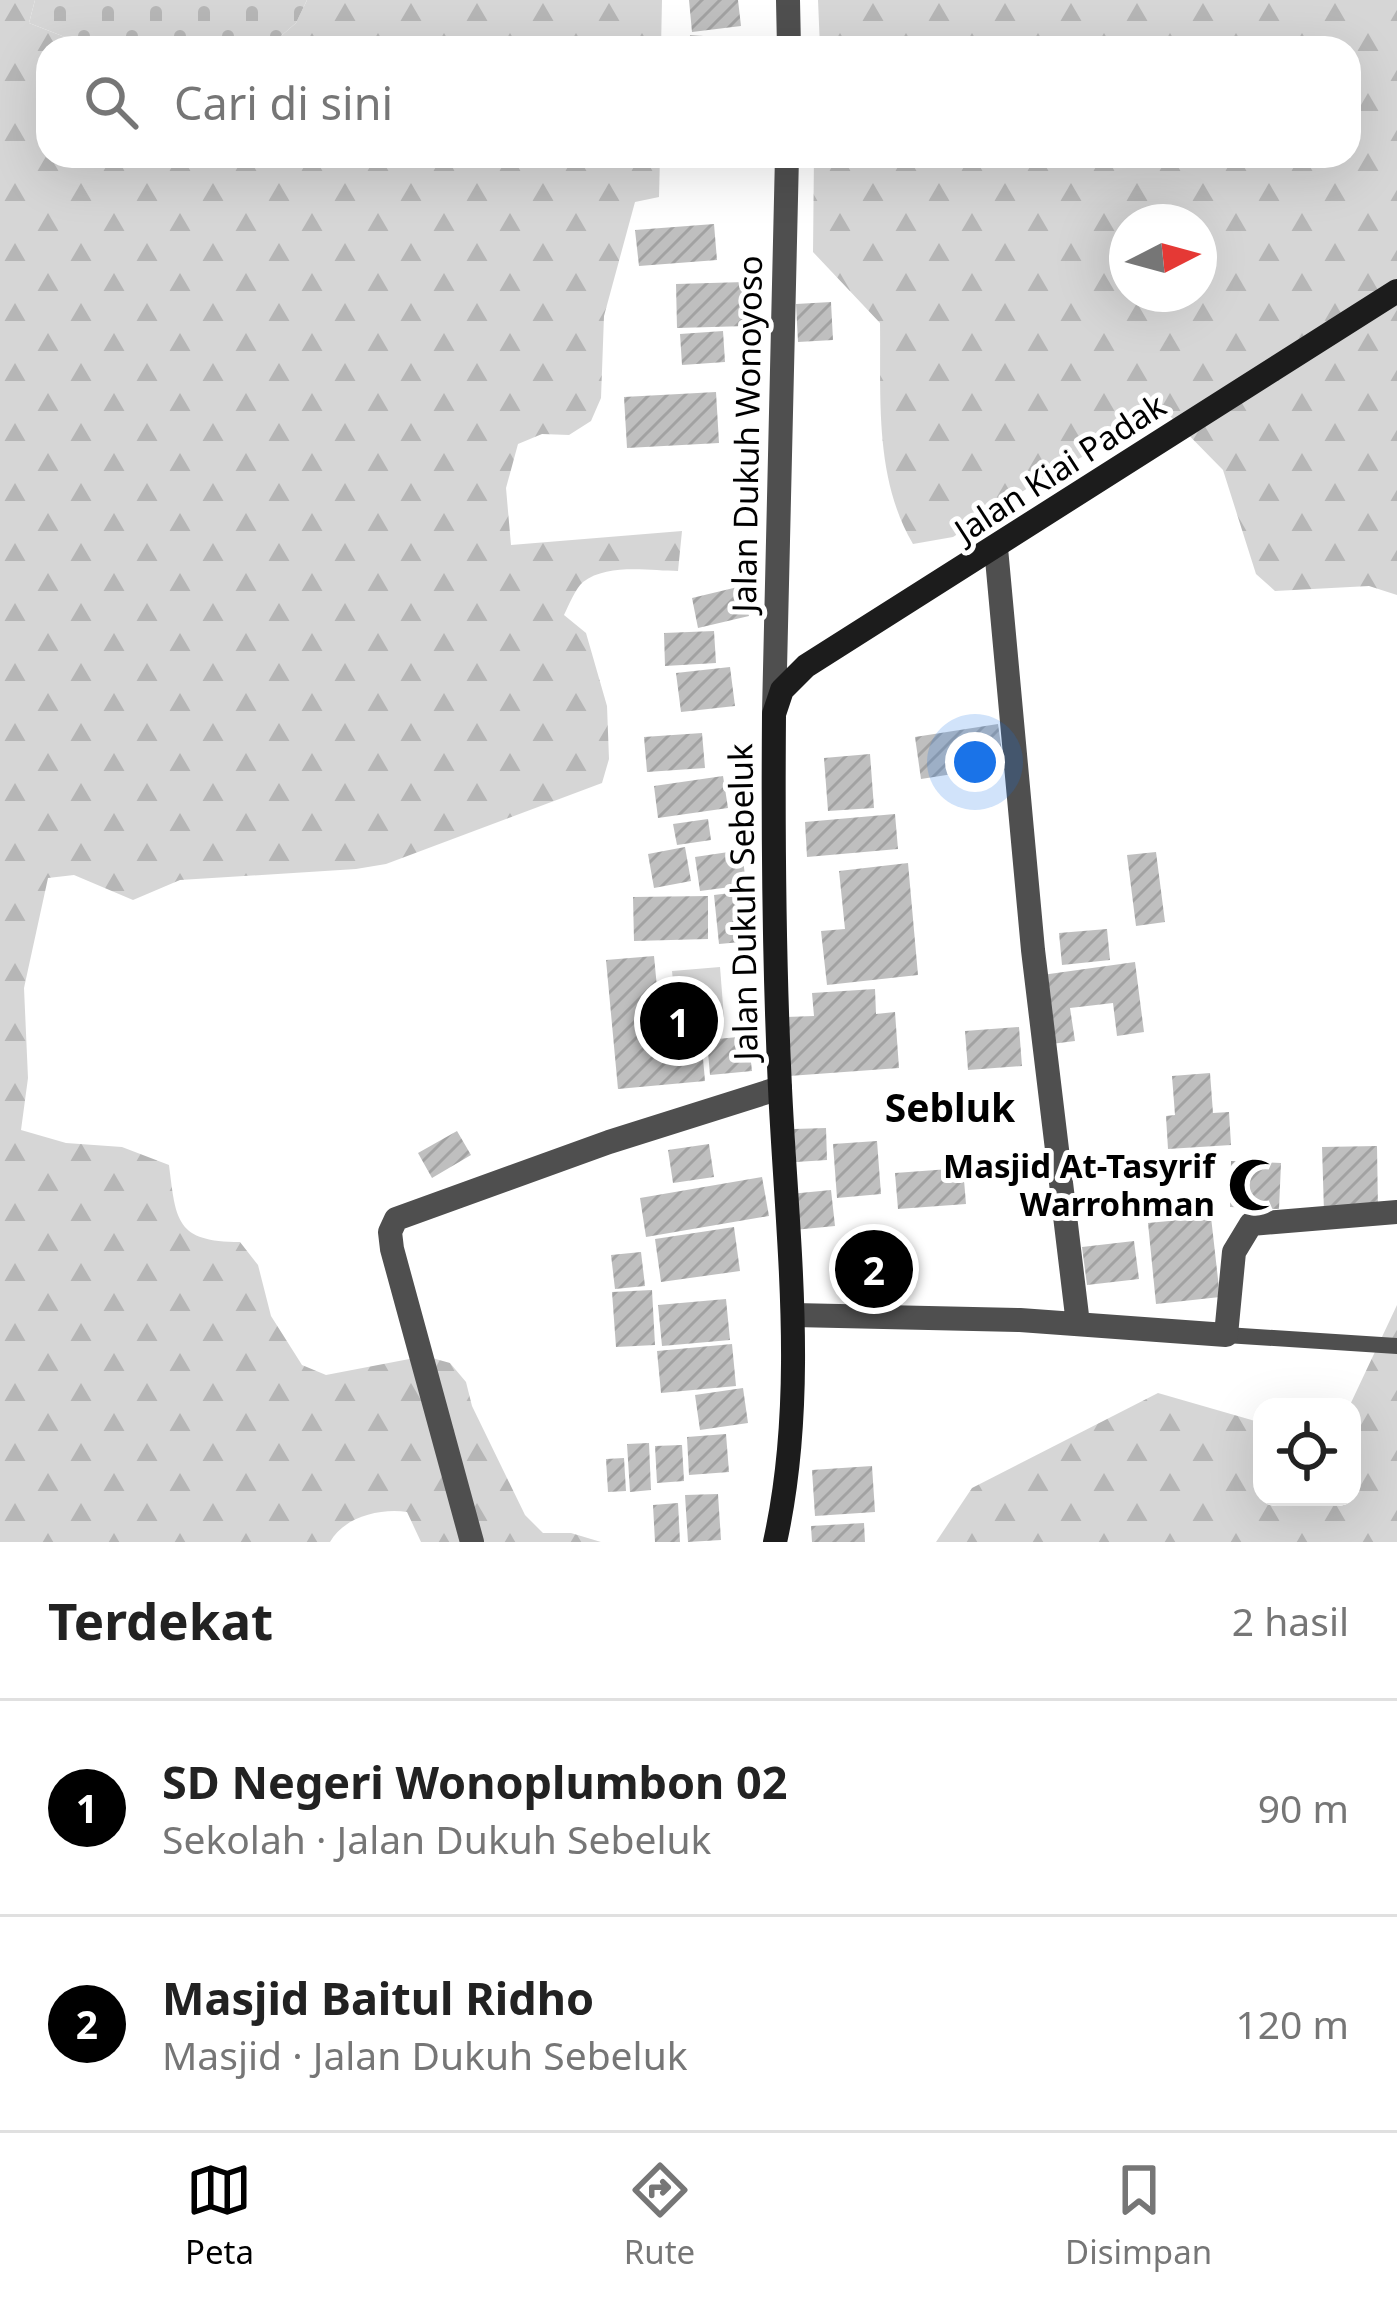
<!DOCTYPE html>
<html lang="id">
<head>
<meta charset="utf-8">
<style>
	body { margin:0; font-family:"Noto Sans",sans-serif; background:#f6f6f6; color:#222 }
	.controls { position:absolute; right:36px; bottom:36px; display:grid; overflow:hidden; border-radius:24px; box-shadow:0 12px 48px #0002 }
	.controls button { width:108px; height:108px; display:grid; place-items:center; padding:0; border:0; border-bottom:3px solid #e0e0e0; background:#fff; color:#222; font:60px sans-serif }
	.compass { position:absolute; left:1109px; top:204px; width:108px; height:108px; border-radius:50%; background:#fff; box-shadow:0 12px 48px #0002; rotate:84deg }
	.you { position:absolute; left:975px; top:762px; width:42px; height:42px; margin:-30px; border:9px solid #fff; border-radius:50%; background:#1a73e8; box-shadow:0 0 0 18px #1a73e833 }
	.badge { display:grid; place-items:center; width:78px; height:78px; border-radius:50%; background:#000; color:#fff; font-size:39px; font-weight:700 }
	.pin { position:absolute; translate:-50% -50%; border:6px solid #fff; box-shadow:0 3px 12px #0006 }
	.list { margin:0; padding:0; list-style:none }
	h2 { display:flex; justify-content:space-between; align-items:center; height:156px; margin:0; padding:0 48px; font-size:51px }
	h2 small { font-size:39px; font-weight:400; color:#767676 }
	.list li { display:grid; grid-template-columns:78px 1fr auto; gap:36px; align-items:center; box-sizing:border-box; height:216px; padding:0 48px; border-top:3px solid #e0e0e0 }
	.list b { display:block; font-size:45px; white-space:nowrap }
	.list p { margin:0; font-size:39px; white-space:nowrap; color:#767676 }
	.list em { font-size:39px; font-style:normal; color:#767676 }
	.icon { flex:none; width:66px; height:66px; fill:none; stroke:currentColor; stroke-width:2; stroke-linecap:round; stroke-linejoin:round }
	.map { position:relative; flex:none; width:1397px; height:1542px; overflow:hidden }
	.search { position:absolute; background:#fff; box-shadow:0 12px 48px #0002; left:36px; right:36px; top:36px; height:132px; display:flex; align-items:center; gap:30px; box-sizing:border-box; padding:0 42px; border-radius:36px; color:#767676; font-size:45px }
	.sheet { height:588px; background:#fff }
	nav { display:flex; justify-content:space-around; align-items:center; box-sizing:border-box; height:168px; border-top:3px solid #e0e0e0; background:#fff; font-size:33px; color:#767676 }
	nav a { display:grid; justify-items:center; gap:6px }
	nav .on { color:#000 }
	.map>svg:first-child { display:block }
	.green { fill:#d6d6d6 }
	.forest { fill:url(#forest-firs); fill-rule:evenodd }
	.cemetery { fill:url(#cemetery-stones) }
	.building { fill:url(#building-hatch) }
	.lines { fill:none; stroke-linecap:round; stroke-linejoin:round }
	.lane { stroke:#4f4f4f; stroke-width:16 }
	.street { stroke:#4f4f4f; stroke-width:24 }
	.secondary { stroke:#1c1c1c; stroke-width:24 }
	.labels { text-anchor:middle; stroke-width:10; stroke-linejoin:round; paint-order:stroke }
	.street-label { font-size:33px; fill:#000; stroke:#fff }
	.poi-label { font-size:33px; font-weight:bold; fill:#000; stroke:#fff; text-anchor:end }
	.quarter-label { font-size:39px; font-weight:bold; fill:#000; stroke:#fff }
</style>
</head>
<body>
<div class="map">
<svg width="1397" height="1542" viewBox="0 0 1397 1542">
	<defs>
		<pattern id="forest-firs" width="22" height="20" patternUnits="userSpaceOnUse" patternTransform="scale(3)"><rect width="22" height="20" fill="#d6d6d6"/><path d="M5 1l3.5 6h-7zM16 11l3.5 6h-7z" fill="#b6b6b6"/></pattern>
		<pattern id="cemetery-stones" width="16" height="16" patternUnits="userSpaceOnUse" patternTransform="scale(3)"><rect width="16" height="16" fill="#d6d6d6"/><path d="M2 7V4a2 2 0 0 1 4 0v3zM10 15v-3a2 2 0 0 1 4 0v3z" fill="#b6b6b6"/></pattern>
		<pattern id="building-hatch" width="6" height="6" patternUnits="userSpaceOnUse" patternTransform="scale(3)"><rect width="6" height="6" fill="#bfbfbf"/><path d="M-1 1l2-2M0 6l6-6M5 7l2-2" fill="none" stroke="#a2a2a2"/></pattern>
	</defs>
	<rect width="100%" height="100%" fill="#fff"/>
	<path class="green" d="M720 967 724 1018 677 1022 672 971Z"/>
	<path class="forest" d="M0 0H35L29 23 93 48H48V156H660L659 197 635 202 604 316 601 398 591 421 569 435 542 434 518 444 506 488 511 545 682 531 678 571C650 571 608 563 583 582 575 589 569 605 564 615L586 633 607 706 609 759 602 783 386 864 356 869 180 880 133 900 74 875 48 878 24 988 28 1078 21 1130 66 1143 122 1147 169 1165C176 1221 176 1242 240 1242L258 1265 271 1316 302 1365 326 1375 425 1356 450 1363 466 1382 472 1406 525 1515 543 1533H571L601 1542H421L407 1512C380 1508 344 1517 330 1542H0Z
		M307 0H662L661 48H267L296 23Z
		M818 0H1397V595L1369 586 1275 591 1256 574 1223 470 1167 413 1051 473 953 537 913 544C874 478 881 397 880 323L813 252 814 156H1349V48H820ZM1127 222H1199V294H1127Z
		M1397 1305V1542H936L972 1488 1158 1393 1262 1423V1497H1352L1349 1407Z"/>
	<path class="cemetery" d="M35 0H307L296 23 267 48H93L29 23Z"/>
	<path class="building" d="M689 0H738L741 26 692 32Z
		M690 35 743 39V48H689Z
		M682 156H762V161L682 162Z
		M714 224 717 260 639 266 635 230Z
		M745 282 747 326 677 328 676 284Z
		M831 302 833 340 798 342 796 304Z
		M723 331 725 362 682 365 680 334Z
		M716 392 719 443 627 448 624 397Z
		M742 586 749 616 698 628 692 598Z
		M714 631 716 663 665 666 664 633Z
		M730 667 735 706 681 712 676 673Z
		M998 724 1004 766 921 779 915 737Z
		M702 733 705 768 647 772 644 737Z
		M870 754 874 808 828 811 824 758Z
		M723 776 728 808 658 818 654 786Z
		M895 814 898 849 807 857 805 822Z
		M708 819 711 840 677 845 673 824Z
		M685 847 691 881 654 888 648 854Z
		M742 850 746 885 700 891 695 857Z
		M1156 852 1165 922 1136 926 1127 855Z
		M908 863 918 975 827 985 821 931 845 929 839 871Z
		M747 891 752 941 719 944 714 895Z
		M708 896V939L634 941 633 897Z
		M1107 929 1110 960 1062 965 1059 933Z
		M654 956 662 1040 701 1036 705 1081 618 1089 606 960Z
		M1135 962 1144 1032 1117 1036 1113 1003 1070 1008 1075 1041 1051 1044 1042 975Z
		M875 989 876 1014 895 1012 899 1068 789 1076 786 1017 814 1016 812 993Z
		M1019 1027 1022 1066 968 1070 965 1031Z
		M748 1036 752 1071 710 1075 707 1040Z
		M1210 1073 1213 1113 1229 1112 1231 1145 1168 1149 1166 1116 1175 1115 1172 1076Z
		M826 1128 827 1160 796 1162 794 1129Z
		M457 1131 471 1155 432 1178 418 1153Z
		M877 1141 881 1194 837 1198 833 1144Z
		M709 1144 714 1177 673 1183 668 1150Z
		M1377 1146 1378 1211 1324 1212 1322 1147Z
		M1231 1161 1281 1163 1279 1209 1230 1207Z
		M963 1168 966 1204 898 1209 895 1173Z
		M762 1177 769 1216 646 1237 640 1198Z
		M831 1190 835 1226 794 1230 790 1194Z
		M1211 1217 1220 1297 1156 1304 1148 1223Z
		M734 1227 740 1271 661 1282 655 1239Z
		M854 1234 907 1246 895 1303 841 1291Z
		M1134 1241 1139 1279 1087 1285 1082 1247Z
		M641 1252 645 1286 615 1289 611 1255Z
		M652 1290 655 1345 616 1347 612 1292Z
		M726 1299 730 1340 662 1346 658 1305Z
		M732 1344 736 1386 661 1393 657 1351Z
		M743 1388 748 1423 700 1430 695 1395Z
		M726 1434 729 1472 689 1475 687 1437Z
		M649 1443 651 1490 630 1492 627 1444Z
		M682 1445 684 1481 657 1483 655 1446Z
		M624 1458 626 1491 608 1492 606 1459Z
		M872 1466 875 1512 815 1516 812 1470Z
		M718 1494 721 1540 688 1542 685 1495Z
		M678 1503 680 1542H655L653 1505Z
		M864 1523 865 1542H812L811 1526Z"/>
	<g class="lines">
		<path class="lane" d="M1226 1335 1397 1346"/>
		<path class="street" d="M788 0 789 48
			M996 548 1033 950 1078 1324
			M774 712 787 156
			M794 1315 1020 1320 1226 1335 1234 1252 1251 1224 1397 1212
			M472 1542 392 1249 390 1232 396 1219 609 1142 780 1088"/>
		<path class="secondary" d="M775 1542C808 1393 787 1238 780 1088 774 963 773 839 774 714L782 690 806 666 1397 291"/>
	</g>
	<defs>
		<symbol id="mosque-bare" viewBox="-9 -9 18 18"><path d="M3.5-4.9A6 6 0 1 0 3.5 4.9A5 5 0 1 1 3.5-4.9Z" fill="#000" stroke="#fff" stroke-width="2.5" paint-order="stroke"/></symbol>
	</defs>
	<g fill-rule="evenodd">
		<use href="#mosque-bare" x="1217" y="1147" width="76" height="76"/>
	</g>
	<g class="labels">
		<g class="street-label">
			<text transform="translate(747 434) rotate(-89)" y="12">Jalan Dukuh Wonoyoso</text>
			<text transform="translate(1060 468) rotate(-33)" y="12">Jalan Kiai Padak</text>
			<text transform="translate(743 902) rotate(-91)" y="12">Jalan Dukuh Sebeluk</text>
		</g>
		<g class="poi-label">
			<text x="1215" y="1178">Masjid At-Tasyrif<tspan x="1215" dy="38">Warrohman</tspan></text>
		</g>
		<g class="quarter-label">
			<text x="950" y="1122">Sebluk</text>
		</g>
	</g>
</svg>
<div class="controls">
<button><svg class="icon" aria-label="locate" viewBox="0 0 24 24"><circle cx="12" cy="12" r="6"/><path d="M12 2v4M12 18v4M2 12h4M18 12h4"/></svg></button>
</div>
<svg class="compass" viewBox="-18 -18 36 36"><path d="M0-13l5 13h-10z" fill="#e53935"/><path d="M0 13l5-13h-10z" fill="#767676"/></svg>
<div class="you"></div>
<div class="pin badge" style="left:679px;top:1021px">1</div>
<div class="pin badge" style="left:874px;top:1269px">2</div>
<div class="search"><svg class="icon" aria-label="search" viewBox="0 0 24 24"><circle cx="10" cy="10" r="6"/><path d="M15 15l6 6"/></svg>Cari di sini</div>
</div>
<section class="sheet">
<h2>Terdekat<small>2 hasil</small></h2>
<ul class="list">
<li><span class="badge">1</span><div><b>SD Negeri Wonoplumbon 02</b><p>Sekolah · Jalan Dukuh Sebeluk</p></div><em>90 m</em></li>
<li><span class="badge">2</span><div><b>Masjid Baitul Ridho</b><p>Masjid · Jalan Dukuh Sebeluk</p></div><em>120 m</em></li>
</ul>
</section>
<nav>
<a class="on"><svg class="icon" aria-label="map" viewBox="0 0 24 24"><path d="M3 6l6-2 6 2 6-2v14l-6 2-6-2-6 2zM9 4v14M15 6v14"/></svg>Peta</a>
<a><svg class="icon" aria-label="directions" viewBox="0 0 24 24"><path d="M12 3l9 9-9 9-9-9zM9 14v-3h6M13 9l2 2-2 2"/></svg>Rute</a>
<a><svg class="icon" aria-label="saved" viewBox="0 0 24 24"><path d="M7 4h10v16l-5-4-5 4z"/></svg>Disimpan</a>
</nav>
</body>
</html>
